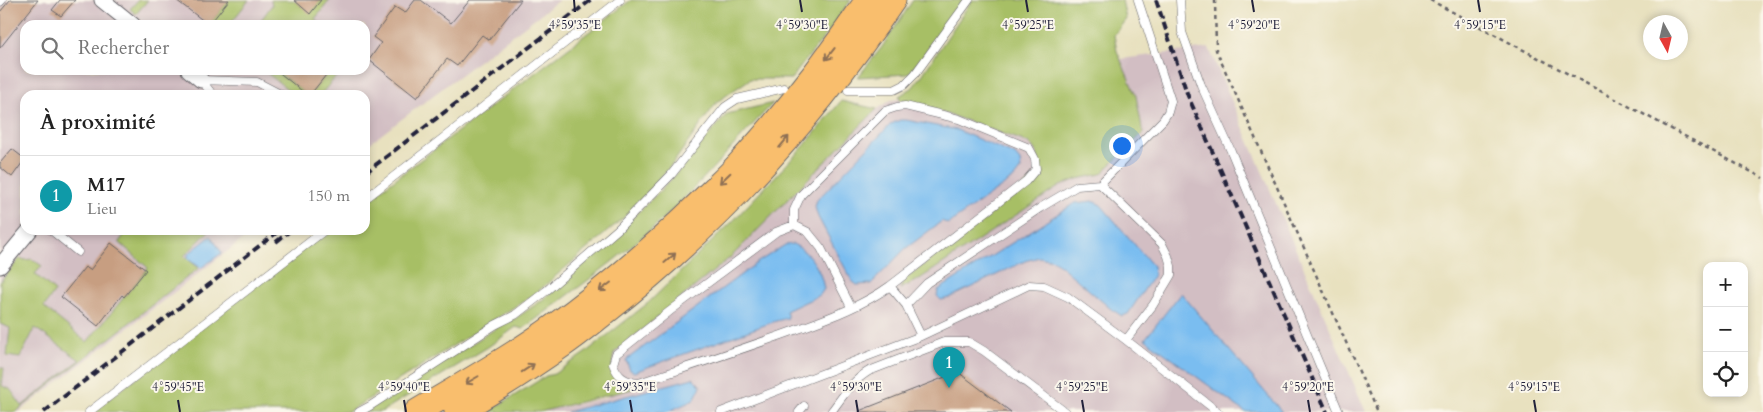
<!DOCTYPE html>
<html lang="fr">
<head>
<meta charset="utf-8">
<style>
	body { margin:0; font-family:Cardo,serif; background:#f6f6f6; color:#222 }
	.controls { position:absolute; right:15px; bottom:15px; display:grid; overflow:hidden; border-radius:10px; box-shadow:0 2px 8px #0003 }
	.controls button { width:45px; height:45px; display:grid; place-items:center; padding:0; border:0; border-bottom:1px solid #e0e0e0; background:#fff; color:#222; font:25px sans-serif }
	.compass { position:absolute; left:1643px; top:15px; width:45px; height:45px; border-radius:50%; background:#fff; box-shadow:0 2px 8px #0003; rotate:172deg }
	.you { position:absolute; left:1121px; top:145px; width:18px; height:18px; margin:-12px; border:4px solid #fff; border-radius:50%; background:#1a73e8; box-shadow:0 0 0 8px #1a73e833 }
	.badge { display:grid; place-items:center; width:32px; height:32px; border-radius:50%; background:#d1495b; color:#fff; font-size:16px; font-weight:700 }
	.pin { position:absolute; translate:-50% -41px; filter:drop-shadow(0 1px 2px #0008) }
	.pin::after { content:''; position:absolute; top:26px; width:18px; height:15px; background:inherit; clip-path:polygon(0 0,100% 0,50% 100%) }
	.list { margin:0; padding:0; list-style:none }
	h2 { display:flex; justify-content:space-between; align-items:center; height:65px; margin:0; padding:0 20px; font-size:21px }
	h2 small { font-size:16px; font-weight:400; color:#767676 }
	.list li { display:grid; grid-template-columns:32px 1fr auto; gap:15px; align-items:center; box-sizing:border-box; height:80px; padding:0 20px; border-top:1px solid #e0e0e0 }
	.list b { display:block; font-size:19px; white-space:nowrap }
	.list p { margin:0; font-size:16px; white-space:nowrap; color:#767676 }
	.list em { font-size:16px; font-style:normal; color:#767676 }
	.icon { flex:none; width:28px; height:28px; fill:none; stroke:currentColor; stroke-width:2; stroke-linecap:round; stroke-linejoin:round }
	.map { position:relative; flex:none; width:1763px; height:412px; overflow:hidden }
	.search { position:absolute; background:#fff; box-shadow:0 2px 8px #0003; left:20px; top:20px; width:350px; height:55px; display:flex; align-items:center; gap:12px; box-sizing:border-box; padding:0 18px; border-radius:15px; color:#767676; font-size:19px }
	.panel { position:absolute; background:#fff; box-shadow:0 2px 8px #0003; left:20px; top:90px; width:350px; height:145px; border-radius:15px }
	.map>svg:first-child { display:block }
	.industrial { fill:#d2bec3; fill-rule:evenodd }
	.green { fill:#a7bf65; stroke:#647050 }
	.water { fill:#7abdf0; stroke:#4e7096 }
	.building { fill:#c79e81 }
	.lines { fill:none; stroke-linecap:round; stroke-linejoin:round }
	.service-casing { stroke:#676569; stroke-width:9 }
	.minor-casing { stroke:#676569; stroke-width:17 }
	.trunk-casing { stroke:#676569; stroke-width:27 }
	.path { stroke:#676569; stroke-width:2.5; stroke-dasharray:4 4; stroke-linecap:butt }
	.service { stroke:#fff; stroke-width:8 }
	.minor { stroke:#fff; stroke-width:15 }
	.trunk { stroke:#f9be6d; stroke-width:25 }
	.rail { stroke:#22223b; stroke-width:4; stroke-dasharray:8 4; stroke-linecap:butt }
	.oneway { stroke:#8e7054 }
	.ticks { fill:none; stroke:#22223b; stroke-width:2 }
	.ticks-label { font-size:12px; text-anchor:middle; fill:#22223b; stroke:#fbf7ec; stroke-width:4; stroke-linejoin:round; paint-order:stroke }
</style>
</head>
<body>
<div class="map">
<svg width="1763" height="412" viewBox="0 0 1763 412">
	<rect width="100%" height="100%" fill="#fbf7ec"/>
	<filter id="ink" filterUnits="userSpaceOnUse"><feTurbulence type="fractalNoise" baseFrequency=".02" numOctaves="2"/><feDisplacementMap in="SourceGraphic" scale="10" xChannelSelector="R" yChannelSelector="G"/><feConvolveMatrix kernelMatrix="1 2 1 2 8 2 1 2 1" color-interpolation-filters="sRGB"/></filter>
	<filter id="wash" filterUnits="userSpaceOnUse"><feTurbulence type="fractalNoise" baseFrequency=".0096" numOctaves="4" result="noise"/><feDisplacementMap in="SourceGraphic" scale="20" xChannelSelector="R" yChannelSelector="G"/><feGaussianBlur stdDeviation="1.12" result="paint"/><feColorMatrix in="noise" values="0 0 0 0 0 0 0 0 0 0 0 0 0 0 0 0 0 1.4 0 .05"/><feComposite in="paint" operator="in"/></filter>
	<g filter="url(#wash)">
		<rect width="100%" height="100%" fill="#e8e1bf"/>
		<path class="industrial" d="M0 0H559L365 147V95H25V230H255L19 412H0ZM25 25H365V70H25Z
			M1209 48 1366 412H542L608 397 593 359 730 254 806 182 876 110 891 100 900 99 935 82Z"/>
		<path class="green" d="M138 0H148L136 14 130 9Z
			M229 0H249L229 25H209Z
			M271 0H294L310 13 321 0H330L315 19 322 25H268L261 20 272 5Z
			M631 0H851L829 31 791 79H750L717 102 671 166 630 212 535 294 348 412H92L328 230H365V202Z
			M913 0H963L920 60 908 74 858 77 882 47Z
			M972 0H1122L1126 19 1114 35 1117 51 1136 96 1143 133 1101 174 1077 179 1060 186 921 278 900 289 903 281 1034 178C1042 167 1040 152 1029 144 1021 139 1009 136 1000 133 967 120 935 110 901 101L899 96 912 88 921 77Z
			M263 70H276L307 95H295Z
			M330 70H342L320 95H310Z
			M841 101 877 109 732 256 614 353C610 374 610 380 631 387L632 389 540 412H488L546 376 554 374 585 353 648 303 732 222 805 145Z
			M773 103C734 144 697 188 655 226 613 263 568 295 523 329L516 327 488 347 381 412H363L503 324 516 318 541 301 606 244 670 181 727 114Z
			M128 230H149L151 232 153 230H210L184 256 199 268 16 412H0V368H4L2 386 10 389 22 406 80 360 35 328 20 358 7 356 10 328 0 324V282L20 258 25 260 32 259 42 266 35 274 55 291 44 307 87 342 148 268 119 242Z"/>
		<path class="water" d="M900 120H906L957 130 1015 155 1020 161 1021 169 1014 178 948 224 942 221 905 249 871 284 857 285 852 281 818 217 815 207 817 200 891 124Z
			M1093 201 1101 205 1153 266 1154 275 1128 314 1122 316 1111 309 1054 260 1039 257 1025 261 949 298 941 300 937 296 938 290 1075 203Z
			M211 236 222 253 201 268 188 259V254Z
			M793 244C811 253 821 270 824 289L820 295 786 311 788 318 776 321 634 372 630 370 626 360 758 262 785 245Z
			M1181 293 1282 412H1245L1145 339Z
			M693 378 701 386 694 400 667 412H567Z"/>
		<g id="blocks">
			<path class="building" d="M10 0H38L0 48V12Z
				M60 0H75L61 16 52 10Z
				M176 0H229L209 25Z
				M294 0H321L310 14Z
				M415 0H421L451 23 470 0H521L489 40 482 35 457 66 447 59 417 98 369 60 381 43 373 37 395 7 405 13Z
				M276 70H330L310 95H307Z
				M12 149 25 159 12 177 0 167V163Z
				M111 243 146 270 124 297 122 295 98 326 61 297 85 267 90 270Z
				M958 372 1011 412H859V411Z"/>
		</g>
	</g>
	<g filter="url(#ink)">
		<use href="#blocks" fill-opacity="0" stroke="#676569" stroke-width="1"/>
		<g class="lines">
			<defs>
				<path id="service" d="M1180 0 1182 32 1201 85 1231 151 1339 412
					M0 2 2 0
					M201 80 257 82 282 95
					M201 80 213 95
					M848 90H894L904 85 915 74 969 0
					M1100 184 1163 120 1168 112 1171 101 1138 0
					M365 199 620 0
					M794 225 808 232 821 248 851 307
					M51 230 78 252
					M890 286C864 305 831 317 801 328 747 348 693 365 639 383 625 382 618 377 613 364L616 354 670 311 776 232 794 225V210L801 195 885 111 897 107 905 106 959 119 1029 148 1035 159 1036 169 1026 181 890 286 906 305
					M921 336 906 305 927 283 1040 208 1077 186 1100 184 1162 244 1168 256 1171 266V275L1153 305 1126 340
					M89 412 325 230
					M359 412 370 406 495 325 515 315 546 291 618 229 671 175 725 107 737 99 784 88
					M721 412 921 336 1029 285 1044 286 1068 297 1126 340 1218 412
					M799 412 804 406
					M831 412C843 396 852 381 869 371L944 342H969L984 351 1065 412"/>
				<path id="minor" d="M102 0 133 25
					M189 70 201 80
					M0 266 30 230"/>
				<path id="trunk" d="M417 412C462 385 509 359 552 328 605 290 655 247 702 201 715 188 730 175 742 161 788 111 830 56 868 0
					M457 412C493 391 528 369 562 345 577 335 590 324 604 313 717 225 813 118 893 0"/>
			</defs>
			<use href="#service" class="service-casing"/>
			<use href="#minor" class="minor-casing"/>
			<use href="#trunk" class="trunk-casing"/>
			<path class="path" d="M1215 0 1216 50 1377 412
				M1430 0 1763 178"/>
			<use href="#service" class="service"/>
			<use href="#minor" class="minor"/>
			<use href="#trunk" class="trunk"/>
			<path class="rail" d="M1156 0 1188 96 1327 412
				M365 173 591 0
				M276 242 291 230
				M44 412 280 230"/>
		</g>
		<defs><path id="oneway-shaft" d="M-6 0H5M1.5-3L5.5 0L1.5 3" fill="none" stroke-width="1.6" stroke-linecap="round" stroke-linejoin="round" transform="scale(1.25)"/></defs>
		<g class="oneway">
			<use href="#oneway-shaft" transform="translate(830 54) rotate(128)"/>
			<use href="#oneway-shaft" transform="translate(784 142) rotate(-50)"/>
			<use href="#oneway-shaft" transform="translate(725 178) rotate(136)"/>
			<use href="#oneway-shaft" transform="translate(670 258) rotate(-41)"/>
			<use href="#oneway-shaft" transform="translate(605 287) rotate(143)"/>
			<use href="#oneway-shaft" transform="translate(528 368) rotate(-33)"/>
			<use href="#oneway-shaft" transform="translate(472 380) rotate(150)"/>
		</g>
	</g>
	<path class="ticks" d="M574 0 575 12M800 0 802 12M1026 0 1028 12M1252 0 1254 12M1478 0 1480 12M178 400 180 412M404 400 406 412M630 400 632 412M856 400 858 412M1082 400 1084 412M1308 400 1310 412M1534 400 1536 412"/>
	<g class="ticks-label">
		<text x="575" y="29">4°59'35"E</text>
		<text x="802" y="29">4°59'30"E</text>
		<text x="1028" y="29">4°59'25"E</text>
		<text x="1254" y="29">4°59'20"E</text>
		<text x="1480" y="29">4°59'15"E</text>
		<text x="178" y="391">4°59'45"E</text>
		<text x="404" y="391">4°59'40"E</text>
		<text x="630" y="391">4°59'35"E</text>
		<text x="856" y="391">4°59'30"E</text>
		<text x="1082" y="391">4°59'25"E</text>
		<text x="1308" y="391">4°59'20"E</text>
		<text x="1534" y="391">4°59'15"E</text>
	</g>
</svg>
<div class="controls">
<button>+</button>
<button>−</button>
<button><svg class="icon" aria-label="locate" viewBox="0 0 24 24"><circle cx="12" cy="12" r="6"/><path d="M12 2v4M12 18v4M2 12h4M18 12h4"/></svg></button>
</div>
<svg class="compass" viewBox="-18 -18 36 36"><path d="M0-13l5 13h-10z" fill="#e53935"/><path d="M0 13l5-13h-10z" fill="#767676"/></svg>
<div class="you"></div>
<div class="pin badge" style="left:949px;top:388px;background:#0f9aa8">1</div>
<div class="search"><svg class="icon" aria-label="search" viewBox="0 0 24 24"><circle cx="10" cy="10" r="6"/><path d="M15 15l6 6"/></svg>Rechercher</div>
<section class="panel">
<h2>À proximité<small></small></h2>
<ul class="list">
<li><span class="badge" style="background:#0f9aa8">1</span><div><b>M17</b><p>Lieu</p></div><em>150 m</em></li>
</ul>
</section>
</div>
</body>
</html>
